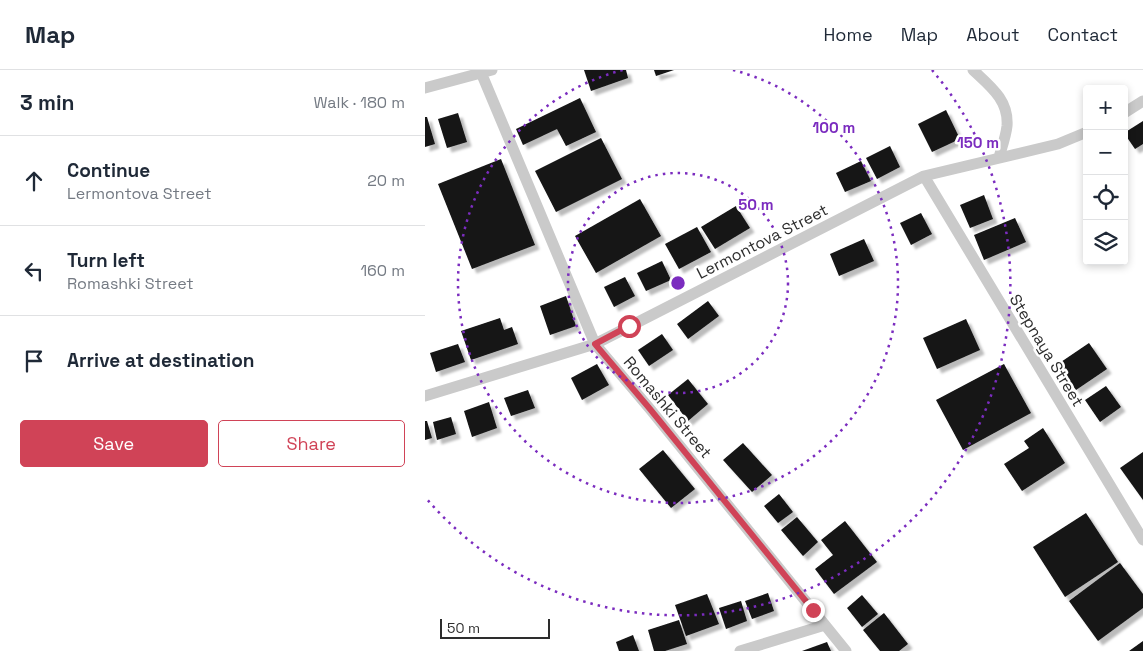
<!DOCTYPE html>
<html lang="en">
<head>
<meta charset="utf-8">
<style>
	body { margin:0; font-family:"Space Grotesk",sans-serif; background:#f6f6f7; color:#1f2937 }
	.controls { position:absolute; right:15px; top:15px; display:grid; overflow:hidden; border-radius:5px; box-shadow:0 2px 8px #0003 }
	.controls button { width:45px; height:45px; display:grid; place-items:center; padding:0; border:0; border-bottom:1px solid #e0e1e3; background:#fff; color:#1f2937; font:25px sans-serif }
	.scale { position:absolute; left:15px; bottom:12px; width:110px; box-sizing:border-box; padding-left:5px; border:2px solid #2d2d2d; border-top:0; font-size:14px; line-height:18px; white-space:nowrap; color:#2d2d2d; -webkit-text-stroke:4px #fff; paint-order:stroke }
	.stop { position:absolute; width:15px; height:15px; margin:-11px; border:4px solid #d04357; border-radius:50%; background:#fff }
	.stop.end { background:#d04357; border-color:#fff; box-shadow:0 1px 5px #0008 }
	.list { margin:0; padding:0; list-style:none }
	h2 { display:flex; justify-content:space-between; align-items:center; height:65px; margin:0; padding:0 20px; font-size:21px }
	h2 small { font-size:16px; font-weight:400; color:#747a83 }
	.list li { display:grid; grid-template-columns:32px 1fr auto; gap:15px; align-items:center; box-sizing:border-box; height:90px; padding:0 20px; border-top:1px solid #e0e1e3 }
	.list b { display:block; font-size:19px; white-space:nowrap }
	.list p { margin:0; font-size:16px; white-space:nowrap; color:#747a83 }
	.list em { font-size:16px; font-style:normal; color:#747a83 }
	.actions { display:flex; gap:10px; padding:15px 20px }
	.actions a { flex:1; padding:11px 0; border:1px solid #d04357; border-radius:5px; text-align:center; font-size:18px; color:#d04357 }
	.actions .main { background:#d04357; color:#fff }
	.icon { flex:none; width:28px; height:28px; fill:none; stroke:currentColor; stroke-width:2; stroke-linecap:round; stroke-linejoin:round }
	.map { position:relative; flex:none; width:718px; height:581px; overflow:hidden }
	header { display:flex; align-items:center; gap:30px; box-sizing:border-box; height:70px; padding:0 25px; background:#fff; border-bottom:1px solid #e0e1e3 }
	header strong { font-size:24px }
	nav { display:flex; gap:28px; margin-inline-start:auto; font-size:18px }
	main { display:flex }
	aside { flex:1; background:#fff }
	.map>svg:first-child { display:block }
	.building { fill:#141414; filter:url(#shadow) }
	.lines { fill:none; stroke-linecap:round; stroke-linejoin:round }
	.street { stroke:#cacaca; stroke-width:11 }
	.route { stroke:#d04357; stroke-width:6 }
	.ring { fill:none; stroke:#7b2cbf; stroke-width:2.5; stroke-dasharray:2.5 5 }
	.labels { text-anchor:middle; stroke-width:5; stroke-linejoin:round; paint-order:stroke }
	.street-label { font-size:16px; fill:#2d2d2d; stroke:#fff }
	.centre { fill:#7b2cbf; stroke:#fff; stroke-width:2.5 }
	.ring-label { font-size:15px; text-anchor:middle; font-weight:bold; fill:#7b2cbf; stroke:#fff; stroke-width:5; stroke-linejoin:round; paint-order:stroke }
</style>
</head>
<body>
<header>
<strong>Map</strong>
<nav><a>Home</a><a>Map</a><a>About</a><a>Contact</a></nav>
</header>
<main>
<aside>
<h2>3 min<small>Walk · 180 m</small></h2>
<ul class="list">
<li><svg class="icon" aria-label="ahead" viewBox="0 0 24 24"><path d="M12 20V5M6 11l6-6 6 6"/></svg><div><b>Continue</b><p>Lermontova Street</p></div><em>20 m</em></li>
<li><svg class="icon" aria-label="left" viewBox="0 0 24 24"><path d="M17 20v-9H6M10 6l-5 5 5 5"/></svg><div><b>Turn left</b><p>Romashki Street</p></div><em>160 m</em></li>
<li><svg class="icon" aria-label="arrive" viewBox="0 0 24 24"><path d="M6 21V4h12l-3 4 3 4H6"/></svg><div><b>Arrive at destination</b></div></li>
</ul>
<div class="actions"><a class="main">Save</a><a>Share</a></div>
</aside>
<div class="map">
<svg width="718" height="581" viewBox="0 0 718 581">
	<defs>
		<filter id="shadow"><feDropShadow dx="4.5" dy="4.5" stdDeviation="1" flood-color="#0004"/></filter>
	</defs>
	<rect width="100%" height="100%" fill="#fff"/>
	<path class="building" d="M159 0H201L203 8 166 21Z
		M229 0H249L231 6Z
		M155 28 171 62 141 76 132 59 98 75 91 59Z
		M521 40 535 69 507 82 493 54Z
		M33 43 42 72 22 78 13 49Z
		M0 47H2L10 74 0 77Z
		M718 51V74L710 79 699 63Z
		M176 68 197 109 131 142 110 101Z
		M465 76 475 97 452 109 441 88Z
		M76 89 110 175 47 199 13 114Z
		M436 91 446 111 420 122 411 103Z
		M559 125 568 149 545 158 535 135Z
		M215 129 236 166 171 203 150 166Z
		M311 136 325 158 290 179 276 157Z
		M496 143 507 164 486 175 475 153Z
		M590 148 601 172 559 190 549 165Z
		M272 157 286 182 254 199 240 174Z
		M439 169 449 191 414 206 405 184Z
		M237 191 246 210 221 221 212 203Z
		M200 207 210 226 189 237 179 217Z
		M141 226 151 256 125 265 115 236Z
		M283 231 294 246 263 269 252 254Z
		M75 248 79 260 87 257 93 274 46 290 36 261Z
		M541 249 555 280 512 299 498 268Z
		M237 264 248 280 224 296 213 280Z
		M664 273 682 299 651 320 633 294Z
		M33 274 40 292 11 302 5 283Z
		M172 294 184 315 157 330 146 308Z
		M579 294 606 343 538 380 511 330Z
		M263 309 283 334 263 351 243 325Z
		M681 316 696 337 675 352 660 330Z
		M103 320 110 338 86 346 79 328Z
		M64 332 72 358 47 367 39 341Z
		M26 347 31 364 12 370 8 352Z
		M0 351H2L7 368 0 370Z
		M618 358 640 393 597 421 579 394 604 378 599 371Z
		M318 373 347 405 327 422 298 390Z
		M238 380 270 419 246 438 214 399Z
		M718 382V430L695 398Z
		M354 424 368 442 353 453 339 436Z
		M661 443 693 492 640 527 608 477Z
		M372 447 393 472 378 486 356 460Z
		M420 451 452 492 409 524 390 499 408 485 396 470Z
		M695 493 718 524V538L673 571 644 531Z
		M343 523 349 541 327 549 320 531Z
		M282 524 294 554 261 566 250 535Z
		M437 525 453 544 437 557 422 538Z
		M316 531 322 551 301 559 294 538Z
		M459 543 483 574 474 581H455L438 560Z
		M254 550 262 574 240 581H229L223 560Z
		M208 565 214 581H194L191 572Z
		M718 571V581H704Z
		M402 572 406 581H377Z"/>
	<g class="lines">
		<path class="street" d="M55 0 170 274 225 339 421 581
			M548 0C565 16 584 30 582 56 581 66 577 77 574 87
			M0 18 67 0
			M699 43 718 31
			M499 106 718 470
			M0 326 170 274 499 106 633 74 662 62
			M315 581 400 555"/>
	</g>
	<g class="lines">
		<path class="route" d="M204 256 170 274 225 339 388 540"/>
	</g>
	<g class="ring">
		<circle cx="253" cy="213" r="110"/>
		<path d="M308 0A220 220 0 1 1 198 0"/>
		<path d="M507 0A331 331 0 0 1 1 428"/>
	</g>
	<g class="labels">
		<g class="street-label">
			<text transform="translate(337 171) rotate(-27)" y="6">Lermontova Street</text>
			<text transform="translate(622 280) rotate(59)" y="6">Stepnaya Street</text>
			<text transform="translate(243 337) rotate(50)" y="6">Romashki Street</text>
		</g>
	</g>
	<circle cx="253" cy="213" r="8" class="centre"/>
	<g class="ring-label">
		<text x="409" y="63">100 m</text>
		<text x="553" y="78">150 m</text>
		<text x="331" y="140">50 m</text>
	</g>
</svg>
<div class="controls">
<button>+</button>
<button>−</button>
<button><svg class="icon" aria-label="locate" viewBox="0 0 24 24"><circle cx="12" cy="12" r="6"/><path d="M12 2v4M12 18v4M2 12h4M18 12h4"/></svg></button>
<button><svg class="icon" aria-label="layers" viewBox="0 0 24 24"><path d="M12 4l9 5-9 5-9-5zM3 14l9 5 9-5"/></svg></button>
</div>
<div class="scale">50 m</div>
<div class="stop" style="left:204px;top:256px"></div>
<div class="stop end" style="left:388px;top:540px"></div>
</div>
</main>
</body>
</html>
